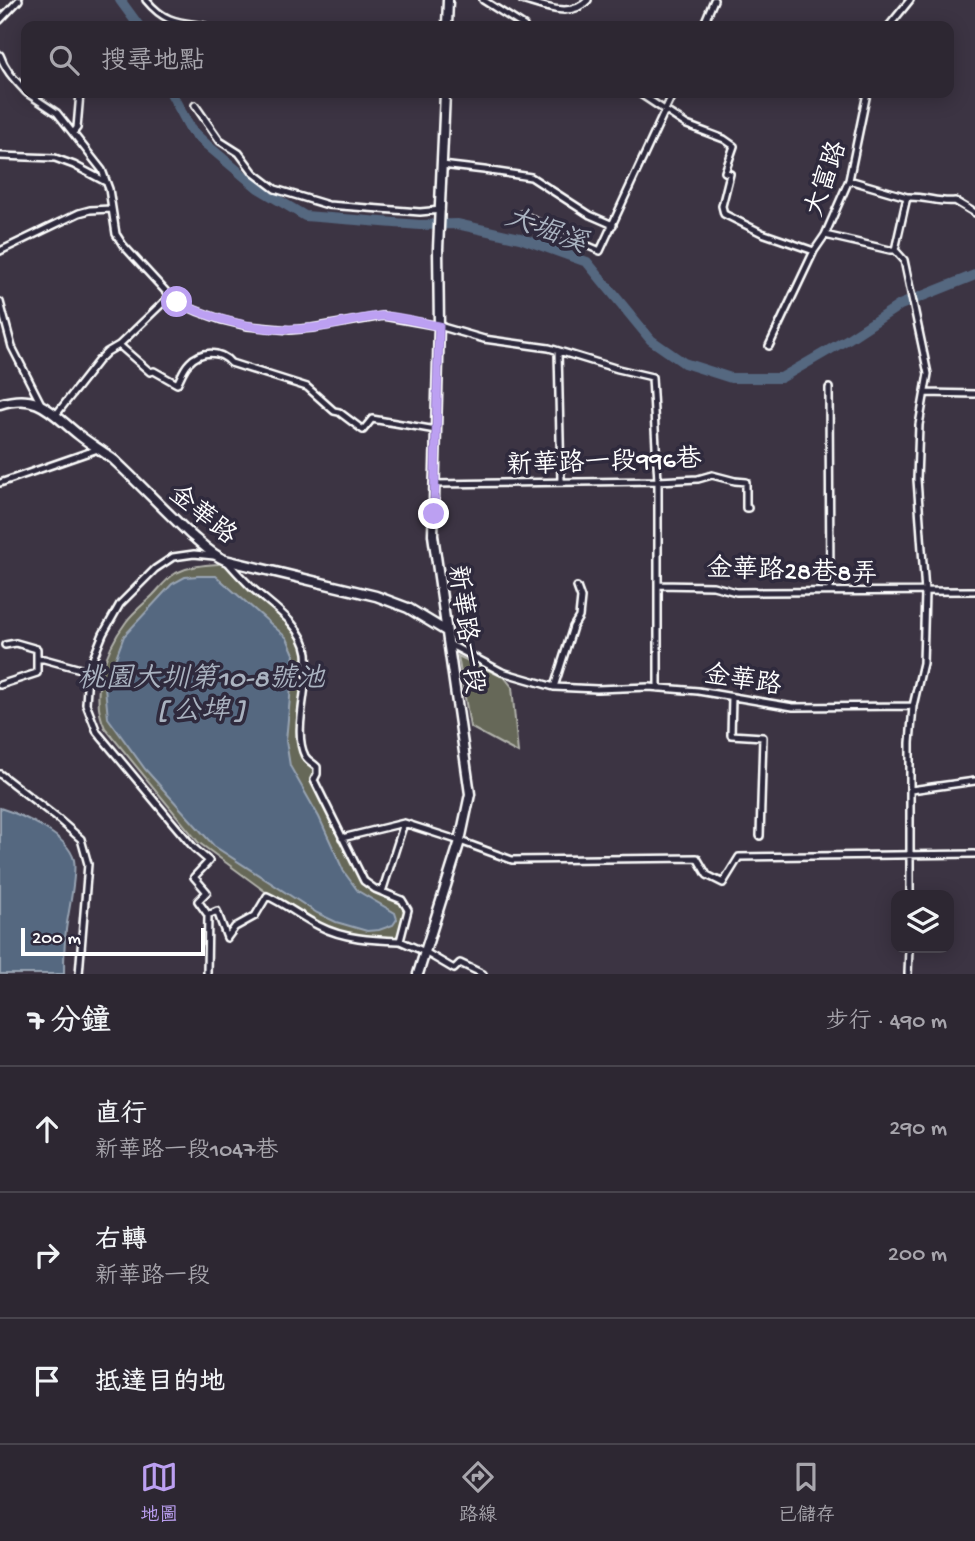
<!DOCTYPE html>
<html lang="zh-TW">
<head>
<meta charset="utf-8">
<style>
	body { margin:0; font-family:"Gochi Hand","LXGW WenKai TC",sans-serif; background:#39333e; color:#f1f3f6 }
	.controls { position:absolute; right:21px; bottom:21px; display:grid; overflow:hidden; border-radius:14px; box-shadow:0 4px 18px #0003 }
	.controls button { width:63px; height:63px; display:grid; place-items:center; padding:0; border:0; border-bottom:2px solid #48444d; background:#2d2732; color:#f1f3f6; font:35px sans-serif }
	.scale { position:absolute; left:21px; bottom:18px; width:184px; box-sizing:border-box; padding-left:7px; border:4px solid #fff; border-top:0; font-size:19px; line-height:24px; white-space:nowrap; color:#fff; -webkit-text-stroke:5px #2f2a3d; paint-order:stroke }
	.stop { position:absolute; width:21px; height:21px; margin:-16px; border:5px solid #bca0f2; border-radius:50%; background:#fff }
	.stop.end { background:#bca0f2; border-color:#fff; box-shadow:0 2px 7px #0008 }
	.list { margin:0; padding:0; list-style:none }
	h2 { display:flex; justify-content:space-between; align-items:center; height:91px; margin:0; padding:0 28px; font-size:30px }
	h2 small { font-size:23px; font-weight:400; color:#a7a5ac }
	.list li { display:grid; grid-template-columns:46px 1fr auto; gap:21px; align-items:center; box-sizing:border-box; height:126px; padding:0 28px; border-top:2px solid #48444d }
	.list b { display:block; font-size:26px; white-space:nowrap }
	.list p { margin:0; font-size:23px; white-space:nowrap; color:#a7a5ac }
	.list em { font-size:23px; font-style:normal; color:#a7a5ac }
	.icon { flex:none; width:38px; height:38px; fill:none; stroke:currentColor; stroke-width:2; stroke-linecap:round; stroke-linejoin:round }
	.map { position:relative; flex:none; width:975px; height:974px; overflow:hidden }
	.search { position:absolute; background:#2d2732; box-shadow:0 4px 18px #0003; left:21px; right:21px; top:21px; height:77px; display:flex; align-items:center; gap:18px; box-sizing:border-box; padding:0 24px; border-radius:14px; color:#a7a5ac; font-size:26px }
	.sheet { height:469px; background:#2d2732 }
	nav { display:flex; justify-content:space-around; align-items:center; box-sizing:border-box; height:98px; border-top:2px solid #48444d; background:#2d2732; font-size:19px; color:#a7a5ac }
	nav a { display:grid; justify-items:center; gap:4px }
	nav .on { color:#bca0f2 }
	.map>svg:first-child { display:block }
	.green { fill:#666759; stroke:#b2b3ac; stroke-width:2 }
	.water { fill:#546780; stroke:#98a4b3; stroke-width:2 }
	.lines { fill:none; stroke-linecap:round; stroke-linejoin:round }
	.river { stroke:#546780; stroke-width:10 }
	.street-casing { stroke:#fff; stroke-width:10 }
	.secondary-casing { stroke:#fff; stroke-width:13 }
	.street { stroke:#2f2a3d; stroke-width:5 }
	.secondary { stroke:#2f2a3d; stroke-width:8 }
	.route { stroke:#bca0f2; stroke-width:9 }
	.labels { text-anchor:middle; stroke-width:7; stroke-linejoin:round; paint-order:stroke }
	.street-label { font-size:26px; fill:#fff; stroke:#2f2a3d }
	.water-label { font-size:28px; font-style:italic; fill:#aab3c0; stroke:#2f2a3d }
</style>
</head>
<body>
<div class="map">
<svg width="975" height="974" viewBox="0 0 975 974">
	<rect width="100%" height="100%" fill="#3c3443"/>
	<filter id="ink" filterUnits="userSpaceOnUse"><feTurbulence type="fractalNoise" baseFrequency=".0143" numOctaves="2"/><feDisplacementMap in="SourceGraphic" scale="14" xChannelSelector="R" yChannelSelector="G"/><feConvolveMatrix kernelMatrix="1 2 1 2 8 2 1 2 1" color-interpolation-filters="sRGB"/></filter>
	<g filter="url(#ink)">
		<path class="green" d="M220 558 287 619 298 633 306 653 300 733 305 756 316 767 313 781 364 882 405 906 409 913 401 942 354 937 320 925 274 898 198 842 105 728C89 695 105 650 126 622 133 612 144 604 153 595 160 588 167 578 176 573 190 566 203 565 218 564Z
			M458 656 505 678 512 687 518 753 470 727Z"/>
		<path class="water" d="M198 576H216L287 638 294 654 286 741 290 766 319 817 344 872 358 891 395 913 397 919 393 925 379 930 367 931 336 922 317 913 214 846 145 769 108 718 105 687 124 636 172 584 185 577Z
			M0 808C22 815 68 835 74 860 77 875 68 913 66 930 64 945 64 959 64 974H0Z"/>
		<g class="lines">
			<path class="river" d="M120 0 139 26
				M171 93 191 130 207 145 258 188 305 216 420 225 457 224 520 238 587 262 651 340 684 363 731 378H781L848 339 900 305 975 275"/>
			<defs>
				<path id="street" d="M146 0C165 23 178 22 205 26
					M483 0 524 26
					M522 0C543 6 571 19 588 0
					M0 20 19 0
					M703 26 714 0
					M889 26 910 0
					M0 55C5 70 15 80 26 92
					M27 93 57 113 102 170 109 189 116 234 123 245 170 296 177 302 197 311 222 320 247 326 290 330 312 328 383 316 439 326 484 339 549 348 618 369 652 377 658 481V688
					M639 93 687 125 724 139 734 146 725 172 730 174 722 206 724 214 762 233 814 251
					M195 105 220 141 239 153 254 173 275 189 328 205 420 212 441 210
					M73 133 77 128 80 93
					M0 156 55 158 74 165 106 182
					M442 165 484 170 531 177 590 215 613 225
					M849 180 907 197 895 250
					M907 197C924 196 939 203 955 201L975 213
					M522 214 576 243 584 244 600 251 673 93
					M825 235 849 180 867 93
					M0 251 79 213 90 210 111 209
					M0 302 12 347 41 404
					M119 345 150 372 154 371 177 384C181 377 183 369 189 363 201 350 220 350 231 363L307 387 334 411 339 412 363 430 372 419 436 430
					M769 346 814 251 825 235 890 250H895L904 260 928 374 919 425 917 479 925 592 923 663 913 706 910 743V895
					M558 351 561 481
					M829 388 830 592
					M925 393 975 394
					M55 416 98 361 107 352 119 345 170 296
					M0 483 98 449
					M434 484 658 481 698 479 712 475 735 481 746 482V508H748
					M226 560C234 570 243 579 252 588 272 606 303 625 307 653 310 682 292 732 305 756 308 761 313 763 317 767V774L314 780 364 881 375 889 402 900 408 910 400 941 425 952 454 969 460 963 483 974
					M658 585 713 586 736 592 975 591
					M449 644 502 672 554 687 597 689 649 687 698 691 793 707 913 706
					M37 659H44L88 671
					M0 685 37 673V649L16 643 5 645
					M554 687 573 627 579 617 581 598 577 587
					M732 697 731 735 763 737 760 836
					M0 774 57 818 81 839 88 864 79 974
					M911 790 975 781
					M342 838 404 823 460 841 512 860 697 858 707 875 723 883 739 857 975 854
					M382 892 404 823
					M208 915 198 901 207 892 194 877 209 861 194 848 172 822 97 732 86 704 88 671 103 634 120 604 155 569 173 557 194 554 214 556
					M207 974 208 915 217 911 227 938 235 927 255 916 267 896C285 904 301 917 319 926 344 939 372 940 400 941
					M908 974 909 948"/>
				<path id="secondary" d="M447 26 448 0
					M0 404C39 392 51 413 79 435 90 444 103 451 114 460 140 484 165 511 191 535 202 544 212 555 225 560L376 596 408 608 446 631
					M418 974 460 841 470 794 433 535 439 326 438 249 445 93"/>
			</defs>
			<use href="#street" class="street-casing"/>
			<use href="#secondary" class="secondary-casing"/>
			<use href="#street" class="street"/>
			<use href="#secondary" class="secondary"/>
		</g>
	</g>
	<g class="lines" filter="url(#ink)">
		<path class="route" d="M177 302C219 322 265 333 312 328 335 326 358 318 381 316 396 315 423 323 439 326L434 514"/>
	</g>
	<g class="labels">
		<g class="street-label">
			<text transform="translate(824 178) rotate(-71)" y="9">大富路</text>
			<text transform="translate(604 460) rotate(-2)" y="9">新華路一段996巷</text>
			<text transform="translate(204 513) rotate(39)" y="9">金華路</text>
			<text transform="translate(792 569) rotate(2)" y="9">金華路28巷8弄</text>
			<text transform="translate(468 629) rotate(82)" y="9">新華路一段</text>
			<text transform="translate(743 678) rotate(9)" y="9">金華路</text>
		</g>
		<g class="water-label">
			<text transform="translate(547 228) rotate(20)" y="10">大堀溪</text>
			<text x="201" y="686">桃園大圳第10-8號池<tspan x="201" dy="32">[ 公埤 ]</tspan></text>
		</g>
	</g>
</svg>
<div class="controls">
<button><svg class="icon" aria-label="layers" viewBox="0 0 24 24"><path d="M12 4l9 5-9 5-9-5zM3 14l9 5 9-5"/></svg></button>
</div>
<div class="scale">200 m</div>
<div class="stop" style="left:177px;top:302px"></div>
<div class="stop end" style="left:434px;top:514px"></div>
<div class="search"><svg class="icon" aria-label="search" viewBox="0 0 24 24"><circle cx="10" cy="10" r="6"/><path d="M15 15l6 6"/></svg>搜尋地點</div>
</div>
<section class="sheet">
<h2>7 分鐘<small>步行 · 490 m</small></h2>
<ul class="list">
<li><svg class="icon" aria-label="ahead" viewBox="0 0 24 24"><path d="M12 20V5M6 11l6-6 6 6"/></svg><div><b>直行</b><p>新華路一段1047巷</p></div><em>290 m</em></li>
<li><svg class="icon" aria-label="right" viewBox="0 0 24 24"><path d="M7 20v-9h11M14 6l5 5-5 5"/></svg><div><b>右轉</b><p>新華路一段</p></div><em>200 m</em></li>
<li><svg class="icon" aria-label="arrive" viewBox="0 0 24 24"><path d="M6 21V4h12l-3 4 3 4H6"/></svg><div><b>抵達目的地</b></div></li>
</ul>
</section>
<nav>
<a class="on"><svg class="icon" aria-label="map" viewBox="0 0 24 24"><path d="M3 6l6-2 6 2 6-2v14l-6 2-6-2-6 2zM9 4v14M15 6v14"/></svg>地圖</a>
<a><svg class="icon" aria-label="directions" viewBox="0 0 24 24"><path d="M12 3l9 9-9 9-9-9zM9 14v-3h6M13 9l2 2-2 2"/></svg>路線</a>
<a><svg class="icon" aria-label="saved" viewBox="0 0 24 24"><path d="M7 4h10v16l-5-4-5 4z"/></svg>已儲存</a>
</nav>
</body>
</html>
